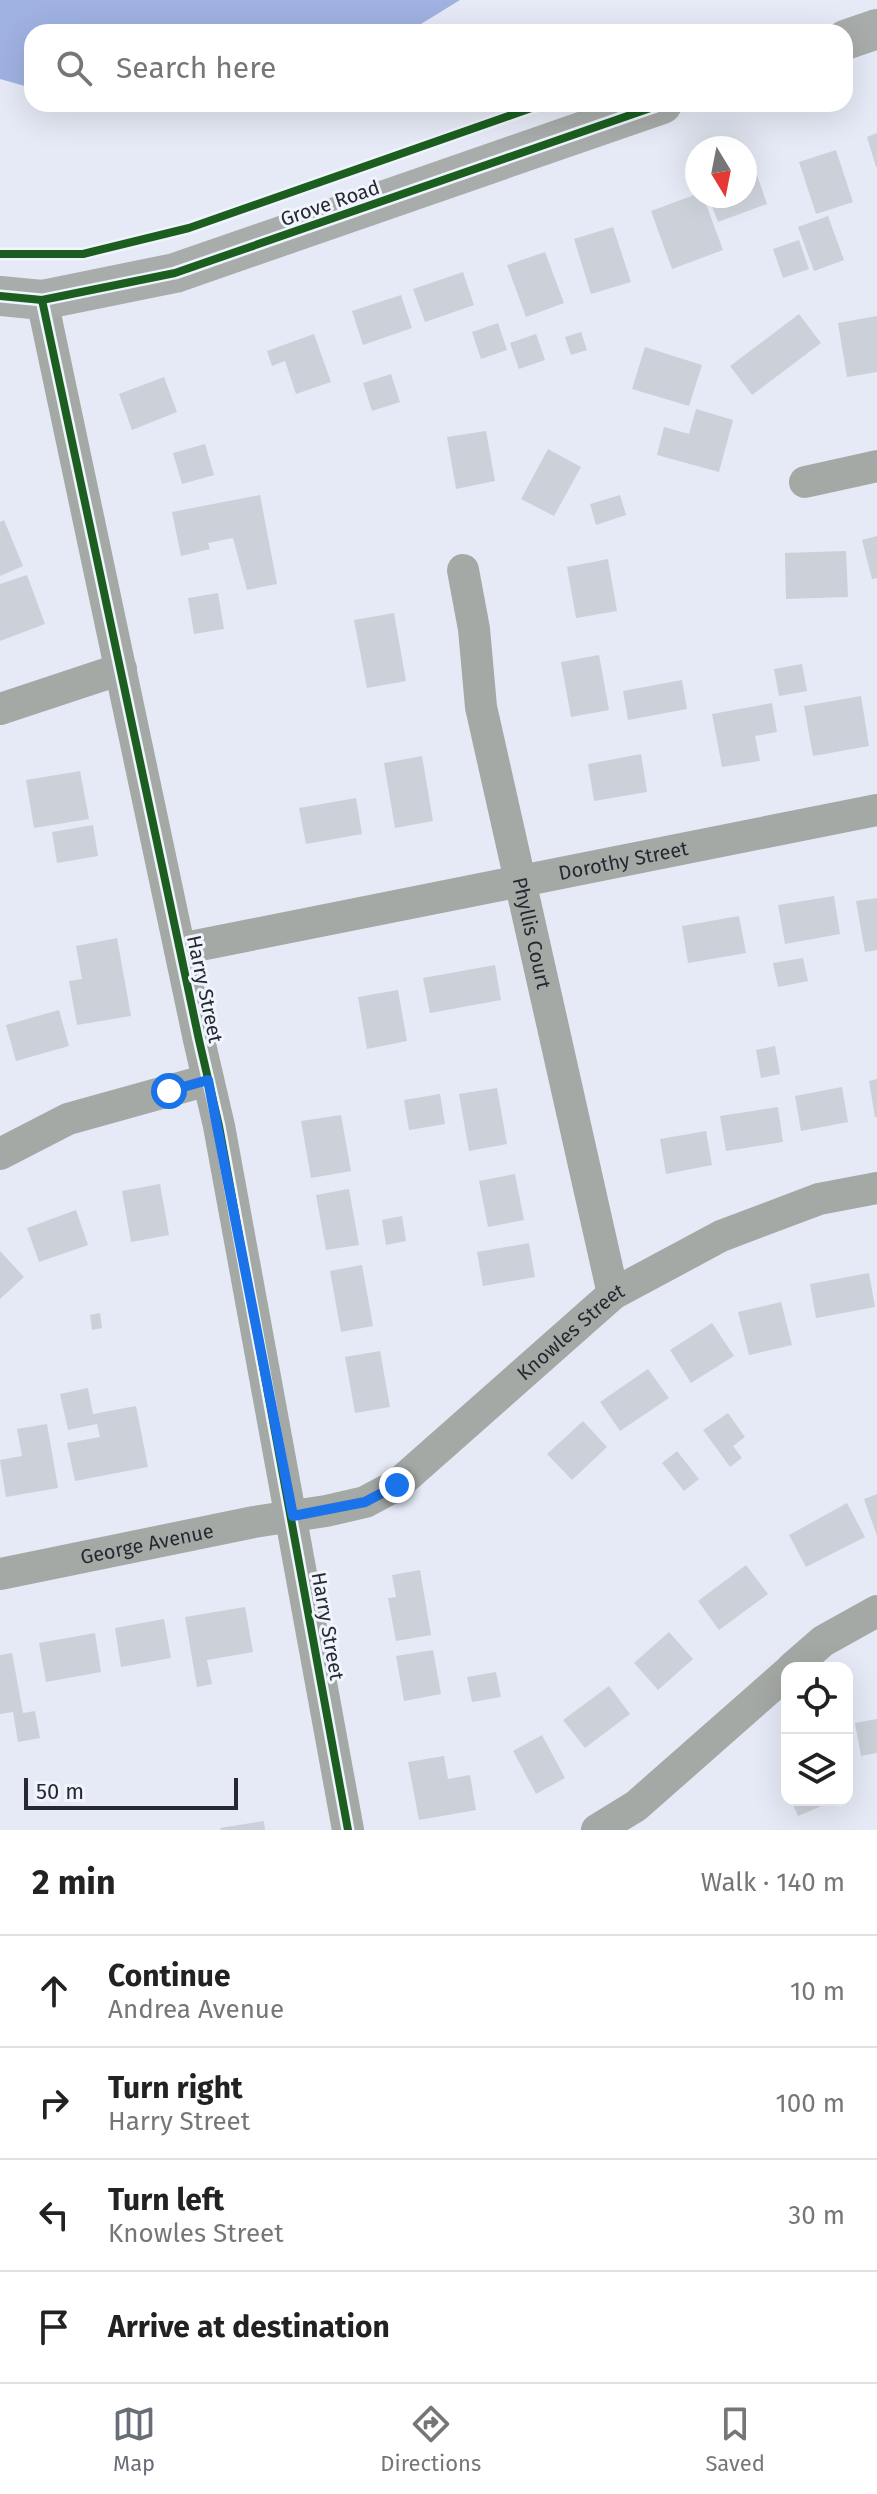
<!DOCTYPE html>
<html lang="en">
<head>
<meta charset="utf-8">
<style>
	body { margin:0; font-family:"Fira Sans",sans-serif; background:#f6f6f6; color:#222 }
	.controls { position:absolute; right:24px; bottom:24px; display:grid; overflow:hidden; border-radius:16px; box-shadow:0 8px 32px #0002 }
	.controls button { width:72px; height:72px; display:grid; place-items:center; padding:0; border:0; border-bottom:2px solid #e0e0e0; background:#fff; color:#222; font:40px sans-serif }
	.compass { position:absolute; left:685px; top:136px; width:72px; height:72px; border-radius:50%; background:#fff; box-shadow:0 8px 32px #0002; rotate:170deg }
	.scale { position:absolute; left:24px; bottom:20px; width:214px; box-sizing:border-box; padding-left:8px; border:4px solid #262931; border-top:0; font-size:22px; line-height:28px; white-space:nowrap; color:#262931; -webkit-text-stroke:6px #f0f4fd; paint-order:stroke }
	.stop { position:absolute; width:24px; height:24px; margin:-18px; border:6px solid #1a73e8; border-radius:50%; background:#fff }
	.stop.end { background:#1a73e8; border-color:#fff; box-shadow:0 2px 8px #0008 }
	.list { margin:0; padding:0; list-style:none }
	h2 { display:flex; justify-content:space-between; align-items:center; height:104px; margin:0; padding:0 32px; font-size:34px }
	h2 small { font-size:26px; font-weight:400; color:#767676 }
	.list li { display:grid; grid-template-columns:52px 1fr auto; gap:24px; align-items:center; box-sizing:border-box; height:112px; padding:0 32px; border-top:2px solid #e0e0e0 }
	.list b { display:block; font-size:30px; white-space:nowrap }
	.list p { margin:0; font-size:26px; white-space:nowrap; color:#767676 }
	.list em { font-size:26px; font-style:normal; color:#767676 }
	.icon { flex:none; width:44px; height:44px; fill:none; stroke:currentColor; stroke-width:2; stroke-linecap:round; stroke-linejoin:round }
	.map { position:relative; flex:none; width:877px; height:1830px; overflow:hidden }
	.search { position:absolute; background:#fff; box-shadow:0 8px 32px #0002; left:24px; right:24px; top:24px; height:88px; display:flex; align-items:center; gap:20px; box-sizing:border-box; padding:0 28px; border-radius:24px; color:#767676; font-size:30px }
	.sheet { height:552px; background:#fff }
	nav { display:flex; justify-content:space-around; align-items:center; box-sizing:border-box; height:112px; border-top:2px solid #e0e0e0; background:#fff; font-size:22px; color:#767676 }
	nav a { display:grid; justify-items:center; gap:4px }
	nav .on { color:#696d76 }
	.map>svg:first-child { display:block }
	.water { fill:#a0b2e2 }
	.building { fill:#ccd0d9 }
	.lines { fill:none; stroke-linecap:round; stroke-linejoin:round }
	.minor { stroke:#a5a9a5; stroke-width:32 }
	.major { stroke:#a8acab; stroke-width:40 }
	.cycleway-casing { stroke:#f0f4fd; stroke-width:13 }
	.cycleway { stroke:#1b5e20; stroke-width:8 }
	.route { stroke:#1a73e8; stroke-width:10 }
	.labels { text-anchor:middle; stroke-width:6; stroke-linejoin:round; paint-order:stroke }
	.street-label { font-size:20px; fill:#262931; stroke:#f0f4fd }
</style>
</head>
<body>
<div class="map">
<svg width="877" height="1830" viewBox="0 0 877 1830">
	<rect width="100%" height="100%" fill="#e5eaf6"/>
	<path class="water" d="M0 0H460L408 32H32V88L0 79Z"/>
	<path class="building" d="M877 133V167H876L867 137Z
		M836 150 853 202 816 214 799 162Z
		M756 172 767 204 718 222 708 196H745V176Z
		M697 194 703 196 723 250 672 269 651 211Z
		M828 216 844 260 814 271 798 227Z
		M613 227 631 282 591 294 574 239Z
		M799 240 809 269 783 278 773 249Z
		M545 252 564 303 526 317 507 265Z
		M463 272 474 305 425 322 413 289Z
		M401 295 412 328 363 345 352 311Z
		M799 314 821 343 752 395 730 366Z
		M877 316V372L847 377 838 323Z
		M498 323 507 350 481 359 472 332Z
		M581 332 587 350 571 355 565 337Z
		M314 334 331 382 296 394 285 361 272 366 267 351Z
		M536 334 545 360 519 369 510 343Z
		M645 347 702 365 689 406 632 389Z
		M391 374 400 402 372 411 363 383Z
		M164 377 177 412 132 430 119 394Z
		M696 409 733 420 719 472 657 455 664 427 689 434Z
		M486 431 495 481 456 489 447 437Z
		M205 444 214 475 182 484 173 453Z
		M548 449 581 467 554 516 521 499Z
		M260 495 277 584 247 590 233 538 208 543 210 549 181 556 172 512Z
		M620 495 626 515 596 525 590 504Z
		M4 520 23 566 0 576V522Z
		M877 536V578L872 579 862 540Z
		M846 551 848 597 786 599 785 553Z
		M608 559 617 611 576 618 567 567Z
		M27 575 45 624 0 641V584Z
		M218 593 224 629 194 634 188 598Z
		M394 613 406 681 367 688 354 620Z
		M599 655 609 710 571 717 561 662Z
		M802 664 807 691 779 696 774 669Z
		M682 680 687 709 628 720 623 691Z
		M861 696 869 746 813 756 804 706Z
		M772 703 777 732 755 736 760 761 722 767 712 714Z
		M641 754 647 792 594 801 588 764Z
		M422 756 433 821 395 828 384 763Z
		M80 771 89 819 34 828 26 780Z
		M356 798 362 834 306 844 299 808Z
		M93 825 98 856 57 863 52 832Z
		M834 896 840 934 785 944 778 905Z
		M877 898V950L865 952 856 901Z
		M739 916 746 953 688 963 682 926Z
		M117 938 131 1016 77 1025 69 981 82 979 76 946Z
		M803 958 808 981 778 987 773 963Z
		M495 965 501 1000 430 1013 423 978Z
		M398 990 407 1041 367 1049 358 997Z
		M59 1010 69 1046 16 1061 6 1025Z
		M775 1046 780 1074 761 1078 756 1050Z
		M877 1079V1117H875L869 1081Z
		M842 1087 848 1122 801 1131 795 1096Z
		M497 1088 507 1144 469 1151 459 1094Z
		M440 1094 445 1124 409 1130 404 1100Z
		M778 1107 783 1142 726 1151 720 1116Z
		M341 1115 351 1171 311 1178 301 1121Z
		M706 1131 712 1165 666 1174 660 1139Z
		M515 1174 524 1220 488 1227 479 1181Z
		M160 1184 169 1235 131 1242 122 1191Z
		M349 1189 359 1245 326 1250 316 1195Z
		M76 1210 88 1245 39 1262 27 1228Z
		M402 1216 406 1241 386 1245 382 1220Z
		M529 1243 535 1277 483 1286 477 1252Z
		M0 1251 24 1277 0 1299Z
		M362 1265 373 1326 341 1332 330 1271Z
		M869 1273 875 1307 816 1318 810 1284Z
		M781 1302 792 1345 749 1355 738 1312Z
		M100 1313 102 1328 92 1330 90 1315Z
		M712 1323 734 1356 691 1383 670 1350Z
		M380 1351 390 1407 355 1413 345 1357Z
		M648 1369 669 1398 620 1431 600 1402Z
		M88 1388 93 1414 136 1406 148 1467 75 1481 67 1443 100 1437 97 1424 68 1430 60 1394Z
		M728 1413 745 1437 733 1446 742 1458 730 1467 703 1430Z
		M583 1421 607 1447 572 1480 547 1454Z
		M47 1424 58 1488 6 1497 0 1460 22 1456 17 1429Z
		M677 1451 699 1479 684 1491 662 1463Z
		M877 1494V1536L864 1499Z
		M847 1503 865 1537 806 1567 789 1535Z
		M746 1565 768 1594 719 1630 698 1601Z
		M420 1570 431 1635 396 1641 388 1598 396 1597 392 1575Z
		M245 1607 253 1652 207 1660 212 1684 197 1687 185 1617Z
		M164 1619 171 1658 121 1667 115 1628Z
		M669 1632 693 1659 658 1690 634 1663Z
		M95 1633 101 1672 46 1682 39 1643Z
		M433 1650 441 1694 404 1701 396 1656Z
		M12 1653 23 1713 35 1711 40 1738 18 1742 13 1712 0 1714V1655Z
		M496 1672 501 1697 472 1702 467 1677Z
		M609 1686 630 1714 585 1748 563 1720Z
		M877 1719V1753L861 1756 855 1723Z
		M542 1735 565 1778 536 1794 513 1751Z
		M444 1756 448 1779 470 1775 476 1810 419 1820 408 1762Z
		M791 1800H836L798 1816Z
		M264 1821 265 1830H221L220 1828Z"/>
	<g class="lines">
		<g class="minor">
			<path d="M42 300 199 1040 219 1126 348 1830"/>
			<path d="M805 482 877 466"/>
			<path id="s1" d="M463 570 474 629 481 707 613 1294"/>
			<path d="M0 709 121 669"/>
			<path id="s2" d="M180 949 877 810"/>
			<path d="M0 1154 68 1119 208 1080"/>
			<path id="s3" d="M0 1574 254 1522 326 1511 365 1502 397 1485 613 1294 721 1236 819 1199 877 1188"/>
			<path d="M792 1668 823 1641 877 1611"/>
			<path d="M597 1830 636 1806 787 1673"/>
		</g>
		<path class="major" d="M845 40 877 29
			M0 296 42 300 175 273 662 104"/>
		<defs>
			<path id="cycleway" d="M0 254H83L189 228 543 104
				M0 296 42 300 175 273 662 104
				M42 300 199 1040 219 1126 348 1830"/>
		</defs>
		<use href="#cycleway" class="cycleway-casing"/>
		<use href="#cycleway" class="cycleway"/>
	</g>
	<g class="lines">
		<path class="route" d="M169 1091 208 1080 293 1516 365 1502 397 1485"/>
	</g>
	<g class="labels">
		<g class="street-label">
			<text transform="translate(330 203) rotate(-19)" y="7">Grove Road</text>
			<text dy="7" stroke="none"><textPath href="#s2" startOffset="452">Dorothy Street</textPath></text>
			<text dy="7" stroke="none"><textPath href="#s1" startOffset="370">Phyllis Court</textPath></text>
			<text transform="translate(205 989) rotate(78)" y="7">Harry Street</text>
			<text dy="7" stroke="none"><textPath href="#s3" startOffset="640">Knowles Street</textPath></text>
			<text dy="7" stroke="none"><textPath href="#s3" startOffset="150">George Avenue</textPath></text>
			<text transform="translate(328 1626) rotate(80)" y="7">Harry Street</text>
		</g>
	</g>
</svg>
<div class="controls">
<button><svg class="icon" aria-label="locate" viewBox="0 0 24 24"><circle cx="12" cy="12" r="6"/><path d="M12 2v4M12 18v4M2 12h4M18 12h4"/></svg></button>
<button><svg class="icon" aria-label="layers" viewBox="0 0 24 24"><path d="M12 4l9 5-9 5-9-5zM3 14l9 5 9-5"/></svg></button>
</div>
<svg class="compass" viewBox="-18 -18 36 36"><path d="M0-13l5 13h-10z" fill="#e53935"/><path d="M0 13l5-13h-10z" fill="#767676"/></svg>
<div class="scale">50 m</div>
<div class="stop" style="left:169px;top:1091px"></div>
<div class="stop end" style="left:397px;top:1485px"></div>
<div class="search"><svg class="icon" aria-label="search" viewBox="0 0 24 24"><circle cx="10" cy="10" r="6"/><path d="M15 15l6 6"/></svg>Search here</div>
</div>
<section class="sheet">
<h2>2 min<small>Walk · 140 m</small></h2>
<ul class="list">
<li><svg class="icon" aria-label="ahead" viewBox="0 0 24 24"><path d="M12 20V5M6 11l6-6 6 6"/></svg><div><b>Continue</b><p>Andrea Avenue</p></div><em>10 m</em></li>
<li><svg class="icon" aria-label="right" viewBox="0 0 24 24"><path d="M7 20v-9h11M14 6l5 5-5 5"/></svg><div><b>Turn right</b><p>Harry Street</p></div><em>100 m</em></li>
<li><svg class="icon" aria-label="left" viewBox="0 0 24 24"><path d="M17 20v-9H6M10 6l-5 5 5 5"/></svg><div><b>Turn left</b><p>Knowles Street</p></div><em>30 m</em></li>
<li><svg class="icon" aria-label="arrive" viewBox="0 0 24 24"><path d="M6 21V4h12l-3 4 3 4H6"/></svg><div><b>Arrive at destination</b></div></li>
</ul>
</section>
<nav>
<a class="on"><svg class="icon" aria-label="map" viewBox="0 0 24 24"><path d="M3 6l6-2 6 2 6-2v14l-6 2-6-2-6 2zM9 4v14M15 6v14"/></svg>Map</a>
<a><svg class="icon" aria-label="directions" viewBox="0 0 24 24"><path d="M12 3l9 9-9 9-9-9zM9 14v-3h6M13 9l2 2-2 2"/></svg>Directions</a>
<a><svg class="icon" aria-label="saved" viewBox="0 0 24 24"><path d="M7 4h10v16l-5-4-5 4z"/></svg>Saved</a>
</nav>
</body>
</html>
